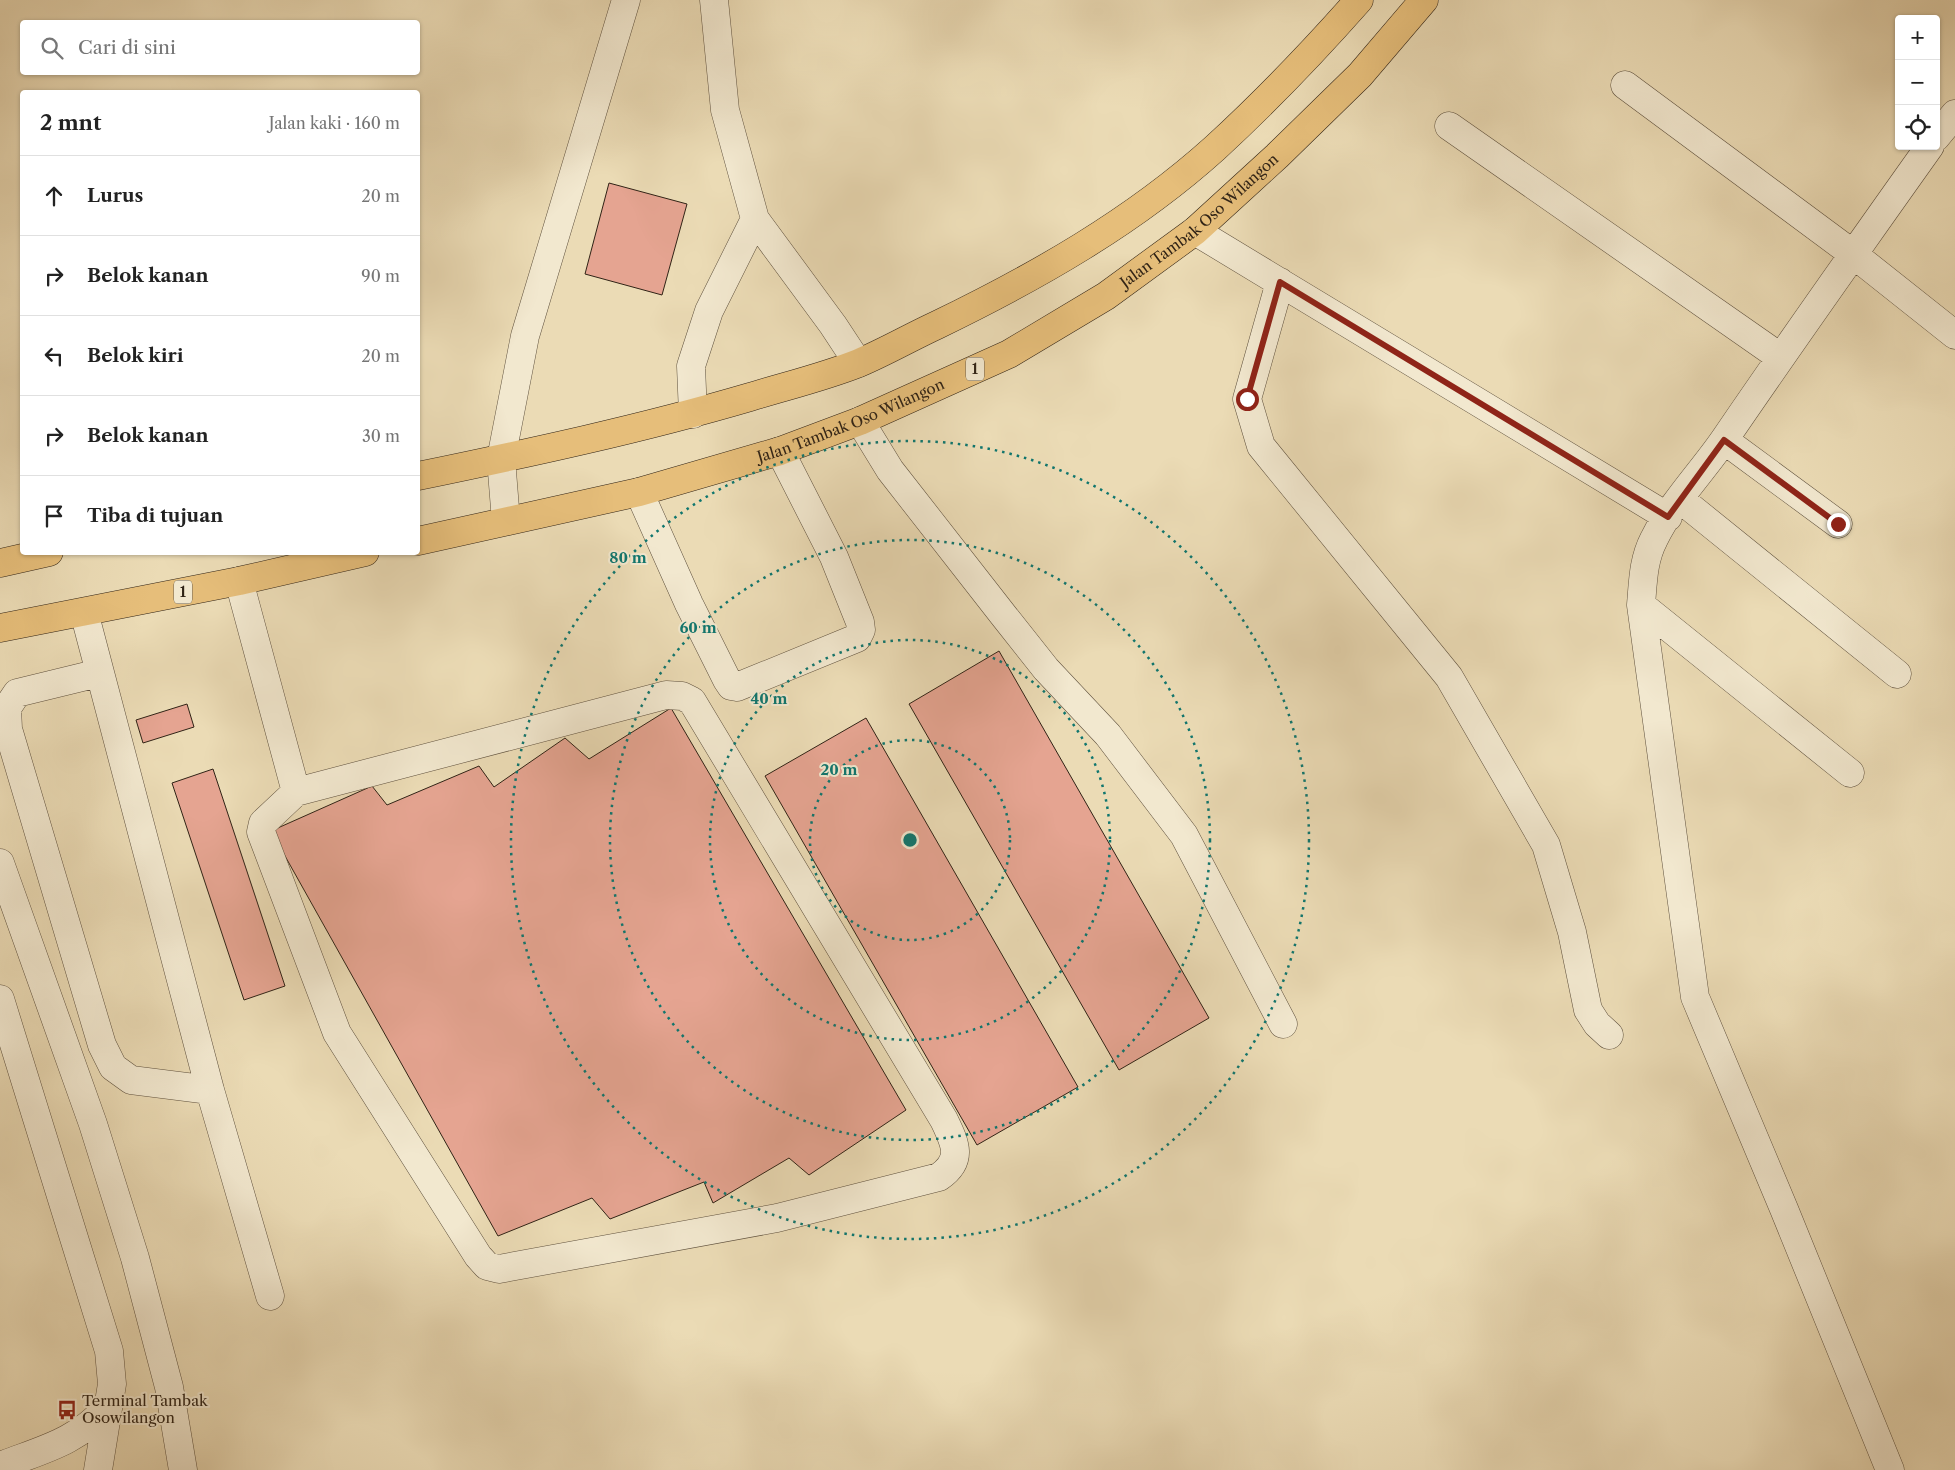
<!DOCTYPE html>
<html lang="id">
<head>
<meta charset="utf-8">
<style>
	body { margin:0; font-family:"Libre Caslon Text",serif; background:#f6f6f6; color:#222 }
	.controls { position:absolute; right:15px; top:15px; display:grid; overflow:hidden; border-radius:5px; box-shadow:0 1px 4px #0004 }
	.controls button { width:45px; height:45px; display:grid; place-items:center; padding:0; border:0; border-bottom:1px solid #e0e0e0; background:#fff; color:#222; font:25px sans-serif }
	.stop { position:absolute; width:15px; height:15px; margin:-11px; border:4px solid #8f2418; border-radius:50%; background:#fff }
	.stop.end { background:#8f2418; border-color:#fff; box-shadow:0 1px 5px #0008 }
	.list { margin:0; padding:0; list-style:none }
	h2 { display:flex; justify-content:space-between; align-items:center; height:65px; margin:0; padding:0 20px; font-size:21px }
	h2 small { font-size:16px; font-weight:400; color:#767676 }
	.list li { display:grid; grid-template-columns:32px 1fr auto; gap:15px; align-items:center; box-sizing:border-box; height:80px; padding:0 20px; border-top:1px solid #e0e0e0 }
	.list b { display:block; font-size:19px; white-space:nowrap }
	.list em { font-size:16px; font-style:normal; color:#767676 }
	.icon { flex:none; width:28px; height:28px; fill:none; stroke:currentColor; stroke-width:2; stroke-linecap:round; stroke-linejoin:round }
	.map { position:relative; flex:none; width:1955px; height:1470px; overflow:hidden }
	.search { position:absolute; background:#fff; box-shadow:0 1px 4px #0004; left:20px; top:20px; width:400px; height:55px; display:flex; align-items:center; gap:12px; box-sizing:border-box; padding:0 18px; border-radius:5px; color:#767676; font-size:19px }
	.panel { position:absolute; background:#fff; box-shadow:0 1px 4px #0004; left:20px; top:90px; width:400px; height:465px; border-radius:5px }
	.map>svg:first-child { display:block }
	.building { fill:#e5a491; stroke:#302316 }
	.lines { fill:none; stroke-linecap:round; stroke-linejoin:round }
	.minor-casing { stroke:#5f513e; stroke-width:29 }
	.highway-casing { stroke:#302316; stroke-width:29 }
	.minor { stroke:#f2e8cf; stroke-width:28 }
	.highway { stroke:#e6be7a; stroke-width:28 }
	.route { stroke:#8f2418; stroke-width:6 }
	.ring { fill:none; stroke:#0f766e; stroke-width:2.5; stroke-dasharray:2.5 5 }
	.labels { text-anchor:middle; stroke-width:4; stroke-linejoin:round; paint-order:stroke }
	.shield { fill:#f2e8cf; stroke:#6a5e4e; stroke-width:1 }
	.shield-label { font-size:14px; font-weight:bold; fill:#302316 }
	.street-label { font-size:15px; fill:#302316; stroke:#f2e8cf }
	.poi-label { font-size:15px; fill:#302316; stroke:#f2e8cf; text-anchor:start }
	.centre { fill:#0f766e; stroke:#f2e8cf; stroke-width:2.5 }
	.ring-label { font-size:15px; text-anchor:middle; font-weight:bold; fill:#0f766e; stroke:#f2e8cf; stroke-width:4; stroke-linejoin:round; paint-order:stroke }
</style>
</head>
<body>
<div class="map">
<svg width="1955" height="1470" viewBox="0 0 1955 1470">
	<rect width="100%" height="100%" fill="#ebdbb5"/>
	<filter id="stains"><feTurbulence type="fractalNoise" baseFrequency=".004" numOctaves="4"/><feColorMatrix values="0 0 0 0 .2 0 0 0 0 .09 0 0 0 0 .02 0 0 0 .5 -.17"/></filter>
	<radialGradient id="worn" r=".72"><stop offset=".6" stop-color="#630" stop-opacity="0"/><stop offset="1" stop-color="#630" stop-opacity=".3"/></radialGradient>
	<path class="building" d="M609 183 687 204 662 295 585 274Z
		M999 651 1209 1018 1119 1070 909 704Z
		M187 704 194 727 143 743 136 720Z
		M671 708 906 1110 809 1175 789 1158 713 1203 704 1182 610 1219 592 1198 498 1236 271 831 372 786 387 805 479 766 494 787 565 738 589 759Z
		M866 718 1078 1087 977 1145 765 776Z
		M213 769 285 986 244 1000 172 783Z"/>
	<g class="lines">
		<defs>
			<path id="minor" d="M1625 85 1853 254 1955 335
				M1449 126 1780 357
				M1936 137 1955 114
				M755 219 833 325 858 363
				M1195 231 1668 517
				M1280 282 1247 399 1261 446 1449 677 1546 845 1572 932 1588 1010 1597 1024 1609 1035
				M693 414 691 366 709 311 755 219 725 110 714 0
				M860 421 890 470 1004 616 1046 669 1108 735 1184 835 1283 1024
				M1724 440 1838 524
				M639 492 689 604 727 680 731 686 737 687 857 638 861 630 860 622 834 557 780 451
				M1680 499 1897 674
				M506 521 501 459 525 336 626 0
				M239 581 296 792 666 695 682 696 692 701 944 1120C955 1143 964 1160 939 1177L777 1218 499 1269 487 1266 478 1256 337 1033 261 832 263 823 296 792
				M1641 605 1850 773
				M84 612 210 1090 270 1296
				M99 673 17 693 7 708 8 729 102 1045 113 1067 131 1080 210 1090
				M0 863 93 1124 135 1258 169 1387 183 1470
				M0 999 109 1351 112 1384 98 1470
				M0 1466C44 1449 75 1443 108 1407
				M1890 1470 1784 1209 1695 997 1641 605C1643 582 1643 560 1654 539 1672 502 1703 471 1726 437 1793 339 1861 243 1930 146"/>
			<g id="highway">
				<path d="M418 476C529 453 641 429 750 397 786 386 824 377 859 363 885 352 911 337 937 325 1036 277 1133 222 1215 148 1265 102 1314 51 1359 0"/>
				<path id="s1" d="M418 541 639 492 780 451 860 421 1009 354 1106 296 1195 231 1277 156 1360 75 1424 0"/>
				<path d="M0 563 49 552"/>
				<path d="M0 628 239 581 365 552"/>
			</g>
		</defs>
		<use href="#minor" class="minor-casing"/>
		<use href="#highway" class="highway-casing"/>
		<use href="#minor" class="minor"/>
		<use href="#highway" class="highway"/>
	</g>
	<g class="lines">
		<path class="route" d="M1247 399 1280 282 1668 517 1724 440 1838 524"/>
	</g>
	<g class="ring">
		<circle cx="910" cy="840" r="100"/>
		<circle cx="910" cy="840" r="200"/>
		<circle cx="910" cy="840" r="300"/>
		<circle cx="910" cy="840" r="399"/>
	</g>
	<defs>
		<symbol id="bus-bare" viewBox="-9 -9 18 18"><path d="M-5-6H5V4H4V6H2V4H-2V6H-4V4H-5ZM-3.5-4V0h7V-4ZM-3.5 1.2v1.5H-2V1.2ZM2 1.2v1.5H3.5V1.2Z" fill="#8f2418" stroke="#f2e8cf" stroke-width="2.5" paint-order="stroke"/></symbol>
	</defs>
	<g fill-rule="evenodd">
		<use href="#bus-bare" x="53" y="1396" width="28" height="28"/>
	</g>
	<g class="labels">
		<g class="shield">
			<rect x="966" y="357.5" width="18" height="23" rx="4"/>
			<rect x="174" y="580.5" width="18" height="23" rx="4"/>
		</g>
		<g class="shield-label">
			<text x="975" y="374">1</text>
			<text x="183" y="597">1</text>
		</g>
		<g class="street-label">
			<text dy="5" stroke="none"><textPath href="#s1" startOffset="855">Jalan Tambak Oso Wilangon</textPath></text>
			<text dy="5" stroke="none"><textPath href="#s1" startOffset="450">Jalan Tambak Oso Wilangon</textPath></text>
		</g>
		<g class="poi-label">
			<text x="82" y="1406">Terminal Tambak<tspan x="82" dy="17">Osowilangon</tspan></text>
		</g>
	</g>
	<circle cx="910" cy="840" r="8" class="centre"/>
	<g class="ring-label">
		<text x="628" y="563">80 m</text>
		<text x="698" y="633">60 m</text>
		<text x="769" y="704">40 m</text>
		<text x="839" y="775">20 m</text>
	</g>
	<rect width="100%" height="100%" filter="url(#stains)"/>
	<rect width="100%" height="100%" fill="url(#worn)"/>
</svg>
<div class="controls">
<button>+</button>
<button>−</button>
<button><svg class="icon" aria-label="locate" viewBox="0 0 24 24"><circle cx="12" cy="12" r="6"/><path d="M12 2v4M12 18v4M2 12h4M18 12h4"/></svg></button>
</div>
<div class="stop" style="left:1247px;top:399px"></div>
<div class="stop end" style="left:1838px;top:524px"></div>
<div class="search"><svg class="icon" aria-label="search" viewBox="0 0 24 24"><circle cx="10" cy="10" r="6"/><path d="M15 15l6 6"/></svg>Cari di sini</div>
<section class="panel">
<h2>2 mnt<small>Jalan kaki · 160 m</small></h2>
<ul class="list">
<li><svg class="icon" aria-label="ahead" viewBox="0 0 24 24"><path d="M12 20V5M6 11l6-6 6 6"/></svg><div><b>Lurus</b></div><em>20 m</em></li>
<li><svg class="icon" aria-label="right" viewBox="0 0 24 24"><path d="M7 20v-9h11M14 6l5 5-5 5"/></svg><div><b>Belok kanan</b></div><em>90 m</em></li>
<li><svg class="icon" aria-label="left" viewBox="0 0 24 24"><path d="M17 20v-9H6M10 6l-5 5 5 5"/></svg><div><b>Belok kiri</b></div><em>20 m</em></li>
<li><svg class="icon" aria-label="right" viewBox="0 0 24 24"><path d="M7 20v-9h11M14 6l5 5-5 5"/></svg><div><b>Belok kanan</b></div><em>30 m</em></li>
<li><svg class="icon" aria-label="arrive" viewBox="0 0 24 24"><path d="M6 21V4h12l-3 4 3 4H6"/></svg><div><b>Tiba di tujuan</b></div></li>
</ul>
</section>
</div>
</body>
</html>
